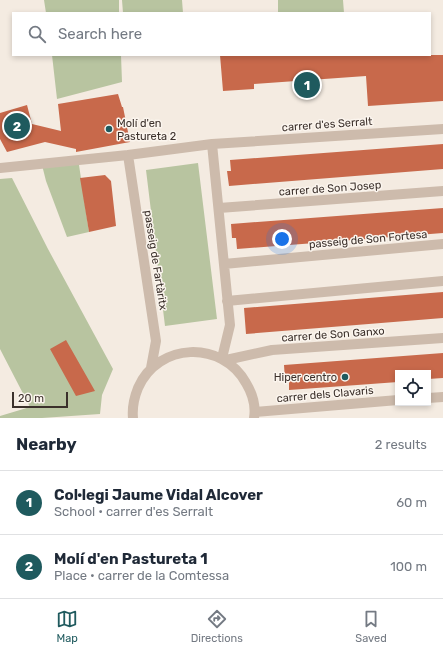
<!DOCTYPE html>
<html lang="en">
<head>
<meta charset="utf-8">
<style>
	body { margin:0; font-family:Rubik,sans-serif; background:#f6f6f7; color:#1f2937 }
	.controls { position:absolute; right:12px; bottom:12px; display:grid; overflow:hidden; border-radius:0px; box-shadow:0 2px 6px #0003 }
	.controls button { width:36px; height:36px; display:grid; place-items:center; padding:0; border:0; border-bottom:1px solid #e0e1e3; background:#fff; color:#1f2937; font:20px sans-serif }
	.scale { position:absolute; left:12px; bottom:10px; width:56px; box-sizing:border-box; padding-left:4px; border:2px solid #3b302b; border-top:0; font-size:11px; line-height:14px; white-space:nowrap; color:#3b302b; -webkit-text-stroke:3px #fbf5ee; paint-order:stroke }
	.you { position:absolute; left:282px; top:239px; width:14px; height:14px; margin:-10px; border:3px solid #fff; border-radius:50%; background:#1a73e8; box-shadow:0 0 0 6px #1a73e833 }
	.badge { display:grid; place-items:center; width:26px; height:26px; border-radius:50%; background:#1f5a5e; color:#fff; font-size:13px; font-weight:700 }
	.pin { position:absolute; translate:-50% -50%; border:2px solid #fff; box-shadow:0 1px 4px #0006 }
	.list { margin:0; padding:0; list-style:none }
	h2 { display:flex; justify-content:space-between; align-items:center; height:52px; margin:0; padding:0 16px; font-size:17px }
	h2 small { font-size:13px; font-weight:400; color:#747a83 }
	.list li { display:grid; grid-template-columns:26px 1fr auto; gap:12px; align-items:center; box-sizing:border-box; height:64px; padding:0 16px; border-top:1px solid #e0e1e3 }
	.list b { display:block; font-size:15px; white-space:nowrap }
	.list p { margin:0; font-size:13px; white-space:nowrap; color:#747a83 }
	.list em { font-size:13px; font-style:normal; color:#747a83 }
	.icon { flex:none; width:22px; height:22px; fill:none; stroke:currentColor; stroke-width:2; stroke-linecap:round; stroke-linejoin:round }
	.map { position:relative; flex:none; width:443px; height:418px; overflow:hidden }
	.search { position:absolute; background:#fff; box-shadow:0 2px 6px #0003; left:12px; right:12px; top:12px; height:44px; display:flex; align-items:center; gap:10px; box-sizing:border-box; padding:0 14px; border-radius:0px; color:#747a83; font-size:15px }
	.sheet { height:180px; background:#fff }
	nav { display:flex; justify-content:space-around; align-items:center; box-sizing:border-box; height:56px; border-top:1px solid #e0e1e3; background:#fff; font-size:11px; color:#747a83 }
	nav a { display:grid; justify-items:center; gap:2px }
	nav .on { color:#1f5a5e }
	.map>svg:first-child { display:block }
	.green { fill:#b8c4a0 }
	.building { fill:#c8694b }
	.lines { fill:none; stroke-linecap:round; stroke-linejoin:round }
	.street { stroke:#cdbbac; stroke-width:10 }
	.poi-dot { fill:#1f5a5e; stroke:#fbf5ee; stroke-width:1.5 }
	.labels { text-anchor:middle; stroke-width:3; stroke-linejoin:round; paint-order:stroke }
	.poi-label { font-size:11px; fill:#3b302b; stroke:#fbf5ee; text-anchor:start }
	.street-label { font-size:11px; fill:#3b302b; stroke:#fbf5ee }
</style>
</head>
<body>
<div class="map">
<svg width="443" height="418" viewBox="0 0 443 418">
	<rect width="100%" height="100%" fill="#f4ebe1"/>
	<path class="green" d="M44 0H119V13H46Z
		M122 0H182L183 13H123Z
		M278 0H343L344 13H278Z
		M52 55H121L122 82 57 99Z
		M198 163 217 319 165 326 146 170Z
		M42 165H79L89 232 67 237 46 181Z
		M12 178 48 249 113 369 102 395 100 414 42 418H0V416L30 407 0 349V179Z"/>
	<path class="building" d="M220 55H443V101L368 106 366 76 254 84V89L223 91Z
		M118 94 122 107H123L130 142 76 152V149L45 142 7 152 0 139V113L27 105 32 124 61 131 58 104Z
		M443 144V169L229 186 227 171H231L230 160Z
		M105 175 111 181 116 226 89 232 80 178Z
		M443 208V233L237 249 236 238H232L231 224Z
		M443 292V318L246 334 244 308Z
		M66 340 95 391 76 396 50 349Z
		M443 353V378L428 379V373H398V382L289 390V380H285L284 365Z"/>
	<g class="lines">
		<path class="street" d="M212 144 230 325 222 358
			M128 155 156 341 151 368
			M0 168 128 155 212 144 443 129
			M219 208 443 191
			M224 264 443 244
			M227 301 443 281
			M226 360 272 350 443 338
			M428 398 443 397
			M255 412 398 400
			M133 418C132 408 134 398 138 388 158 342 222 340 246 383 252 393 256 406 254 418"/>
	</g>
	<g class="poi-dot">
		<circle cx="109" cy="129" r="4"/>
		<circle cx="345" cy="377" r="4"/>
	</g>
	<g class="labels">
		<g class="poi-label">
			<text x="117" y="127">Molí d'en<tspan x="117" dy="13">Pastureta 2</tspan></text>
			<text x="337" y="381" text-anchor="end">Hiper centro</text>
		</g>
		<g class="street-label">
			<text transform="translate(327 124) rotate(-4)" y="4">carrer d'es Serralt</text>
			<text transform="translate(330 188) rotate(-4)" y="4">carrer de Son Josep</text>
			<text transform="translate(368 239) rotate(-5)" y="4">passeig de Son Fortesa</text>
			<text transform="translate(156 260) rotate(81)" y="4">passeig de Fartàritx</text>
			<text transform="translate(333 334) rotate(-4)" y="4">carrer de Son Ganxo</text>
			<text transform="translate(325 394) rotate(-5)" y="4">carrer dels Clavaris</text>
		</g>
	</g>
</svg>
<div class="controls">
<button><svg class="icon" aria-label="locate" viewBox="0 0 24 24"><circle cx="12" cy="12" r="6"/><path d="M12 2v4M12 18v4M2 12h4M18 12h4"/></svg></button>
</div>
<div class="scale">20 m</div>
<div class="you"></div>
<div class="pin badge" style="left:307px;top:85px">1</div>
<div class="pin badge" style="left:17px;top:126px">2</div>
<div class="search"><svg class="icon" aria-label="search" viewBox="0 0 24 24"><circle cx="10" cy="10" r="6"/><path d="M15 15l6 6"/></svg>Search here</div>
</div>
<section class="sheet">
<h2>Nearby<small>2 results</small></h2>
<ul class="list">
<li><span class="badge">1</span><div><b>Col·legi Jaume Vidal Alcover</b><p>School · carrer d'es Serralt</p></div><em>60 m</em></li>
<li><span class="badge">2</span><div><b>Molí d'en Pastureta 1</b><p>Place · carrer de la Comtessa</p></div><em>100 m</em></li>
</ul>
</section>
<nav>
<a class="on"><svg class="icon" aria-label="map" viewBox="0 0 24 24"><path d="M3 6l6-2 6 2 6-2v14l-6 2-6-2-6 2zM9 4v14M15 6v14"/></svg>Map</a>
<a><svg class="icon" aria-label="directions" viewBox="0 0 24 24"><path d="M12 3l9 9-9 9-9-9zM9 14v-3h6M13 9l2 2-2 2"/></svg>Directions</a>
<a><svg class="icon" aria-label="saved" viewBox="0 0 24 24"><path d="M7 4h10v16l-5-4-5 4z"/></svg>Saved</a>
</nav>
</body>
</html>
